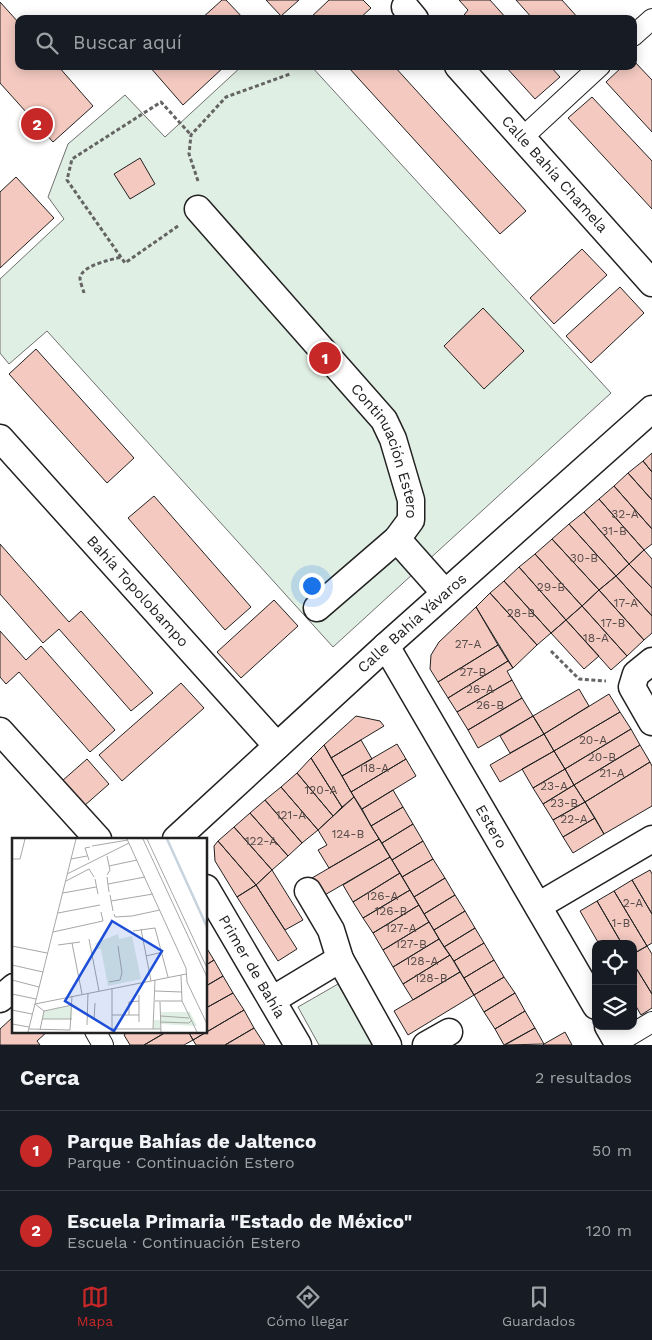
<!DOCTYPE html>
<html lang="es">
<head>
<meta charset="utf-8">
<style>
	body { margin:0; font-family:"Work Sans",sans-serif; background:#20242c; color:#f1f3f6 }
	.controls { position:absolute; right:15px; bottom:15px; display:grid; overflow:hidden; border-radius:10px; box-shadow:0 2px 12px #0003 }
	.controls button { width:45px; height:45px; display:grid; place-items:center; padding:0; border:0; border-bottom:1px solid #363941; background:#171b24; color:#f1f3f6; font:25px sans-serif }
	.you { position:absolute; left:311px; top:585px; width:18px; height:18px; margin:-12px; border:4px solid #fff; border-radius:50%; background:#1a73e8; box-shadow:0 0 0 8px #1a73e833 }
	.badge { display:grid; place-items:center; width:32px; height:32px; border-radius:50%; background:#c62828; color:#fff; font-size:16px; font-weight:700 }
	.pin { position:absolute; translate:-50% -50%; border:2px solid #fff; box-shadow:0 1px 5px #0006 }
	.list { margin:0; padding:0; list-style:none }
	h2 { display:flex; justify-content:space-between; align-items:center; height:65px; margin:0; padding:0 20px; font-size:21px }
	h2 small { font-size:16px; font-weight:400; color:#9ea1a6 }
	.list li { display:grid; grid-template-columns:32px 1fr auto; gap:15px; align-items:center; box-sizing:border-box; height:80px; padding:0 20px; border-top:1px solid #363941 }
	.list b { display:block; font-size:19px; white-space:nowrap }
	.list p { margin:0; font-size:16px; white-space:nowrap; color:#9ea1a6 }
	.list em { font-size:16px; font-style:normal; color:#9ea1a6 }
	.icon { flex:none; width:28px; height:28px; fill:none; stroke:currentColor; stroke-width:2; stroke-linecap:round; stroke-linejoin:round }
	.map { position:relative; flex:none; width:652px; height:1045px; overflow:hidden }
	.search { position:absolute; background:#171b24; box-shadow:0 2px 12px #0003; left:15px; right:15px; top:15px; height:55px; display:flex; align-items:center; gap:12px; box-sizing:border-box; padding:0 18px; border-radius:10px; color:#9ea1a6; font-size:19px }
	.sheet { height:225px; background:#171b24 }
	nav { display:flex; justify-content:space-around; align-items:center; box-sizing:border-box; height:70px; border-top:1px solid #363941; background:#171b24; font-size:14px; color:#9ea1a6 }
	nav a { display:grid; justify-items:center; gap:2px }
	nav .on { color:#c62828 }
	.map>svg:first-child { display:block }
	.green { fill:#e0efe3; stroke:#6f6f6f }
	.building { fill:#f3c9c0; stroke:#222 }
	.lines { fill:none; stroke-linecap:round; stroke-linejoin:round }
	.pedestrian-casing { stroke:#222; stroke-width:22 }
	.minor-casing { stroke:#222; stroke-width:29 }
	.path { stroke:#646464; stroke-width:3; stroke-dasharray:4 2.5; stroke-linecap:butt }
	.pedestrian { stroke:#fff; stroke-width:20 }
	.minor { stroke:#fff; stroke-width:26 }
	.labels { text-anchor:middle; stroke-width:4; stroke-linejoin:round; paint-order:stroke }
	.number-label { font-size:12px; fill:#564c4a }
	.street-label { font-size:15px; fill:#222; stroke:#fff }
	.inset-river { fill:none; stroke:#c7d3dd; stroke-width:2.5 }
	.inset-road { fill:none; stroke:#a7a7a7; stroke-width:1 }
	.view { fill:#1d4ed8; fill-opacity:0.15; stroke:#1d4ed8; stroke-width:2.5 }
	.inset-edge { fill:none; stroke:#222; stroke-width:2.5 }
</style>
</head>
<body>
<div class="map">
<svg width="652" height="1045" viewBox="0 0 652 1045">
	<rect width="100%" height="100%" fill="#fff"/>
	<path class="green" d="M242 66H311L611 393 333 647 47 331 9 364 0 353V279L64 219 48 197 68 144 125 95 165 137Z
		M338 984 373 1045H319L298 1007Z"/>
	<path class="building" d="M222 0H226L244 19H201Z
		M266 0H299L281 16Z
		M329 0H363L371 8 359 19H309Z
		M459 0H490L507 19H461L468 10Z
		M516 0H562L579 19H533Z
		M0 2 19 23V66H58L93 106 53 142 0 83Z
		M633 60 652 80V132L606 82 623 66H633Z
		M149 66H225L183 105Z
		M351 66H394L526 211 500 234 349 68Z
		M505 66H550L560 77 535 99Z
		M592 97 652 161V209L568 118Z
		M140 158 155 184 130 199 114 174Z
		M16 177 54 218 0 268V192Z
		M582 249 607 275 554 324 530 298Z
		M620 287 644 313 591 363 566 336Z
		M483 308 524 351 484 389 444 346Z
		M36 349 134 458 107 483 9 374Z
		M652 453V472L643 461Z
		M643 461 652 472V500L628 473Z
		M628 473 652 500V529L614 486Z
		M614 486 652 529V544L644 550 599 499Z
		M154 496 251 607 225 630 128 518Z
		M599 499 644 550 629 564 584 512Z
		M584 512 629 564 616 576 569 524Z
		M569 524 616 576 599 590 552 539Z
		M552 539 599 590 582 606 535 554Z
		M0 544 69 622 81 611 153 693 131 711 59 629 43 643 0 594Z
		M644 550 652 559V588L629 564Z
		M535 554 582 606 566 620 519 567Z
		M629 564 652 588V616L616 576Z
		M519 567 566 620 551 633 504 581Z
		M616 576 652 616V633L644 640 599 590Z
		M504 581 551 633 537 645 490 593Z
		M599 590 644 640 627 656 582 606Z
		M490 593 537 645 513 668 476 607Z
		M274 600 298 626 241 678 217 652Z
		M582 606 627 656 611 670 566 620Z
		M476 607 498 645 438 682 430 669 431 655 439 642Z
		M566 620 599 656 584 669 551 633Z
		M0 631 26 660 41 646 115 730 90 752 19 672 6 684 0 677Z
		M498 645 508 661 448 698 438 682Z
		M508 661 513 668 507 671 512 680 457 712 448 698Z
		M512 680 522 698 468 730 457 712Z
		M181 683 204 708 122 781 99 755Z
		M579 689 589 706 544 734 533 716Z
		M609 694 620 712 554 751 544 734Z
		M522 698 533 716 478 748 468 730Z
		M620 712 631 729 565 769 554 751Z
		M356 716 380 721 384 726 331 758 324 745Z
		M533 716 544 734 510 753 500 736Z
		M631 729 640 745 574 785 565 769Z
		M544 734 554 751 500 782 490 765Z
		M361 740 372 759 342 776 331 758Z
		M397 744 406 759 351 792 342 776Z
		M324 745 354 797 342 807 311 758Z
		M640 745 650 762 585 802 574 785Z
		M554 751 565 769 533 788 522 769Z
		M311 758 342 807 333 816 297 773Z
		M87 759 109 784 84 806 62 781Z
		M406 759 416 776 362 809 351 792Z
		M650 762 652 766V806L604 834 585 802Z
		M565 769 574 785 543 804 533 788Z
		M297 773 333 816 318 830 281 787Z
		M574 785 585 802 553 820 543 804Z
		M281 787 318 830 302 843 265 800Z
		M393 790 403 807 371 826 362 809Z
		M354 797 379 839 329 868 318 850 327 845 318 830Z
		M265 800 302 843 288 856 250 813Z
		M585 802 595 818 563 837 553 820Z
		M403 807 413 824 382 843 371 826Z
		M250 813 288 856 272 870 234 827Z
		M595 818 604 834 573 853 563 837Z
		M413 824 423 841 392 860 382 843Z
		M234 827 272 870 256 885 218 841Z
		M379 839 390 857 323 896 312 878Z
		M218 841 256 885 237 897 215 861 214 846Z
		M423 841 433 859 402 877 392 860Z
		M390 857 400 873 353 902 343 885Z
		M433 859 445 878 414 897 402 877Z
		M272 870 303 920 285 930 256 885Z
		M650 870 652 874V914L632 880Z
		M400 873 410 890 363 918 353 902Z
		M445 878 455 895 424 914 414 897Z
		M632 880 652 914V943L647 946 614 891Z
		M256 885 297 949 278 961 237 897Z
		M410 890 419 905 373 933 363 918Z
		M614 891 647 946 633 954V944H622L597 901Z
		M455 895 465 911 434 930 424 914Z
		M597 901 622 944H599L580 911Z
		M419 905 429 922 383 950 373 933Z
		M465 911 475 928 444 947 434 930Z
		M429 922 439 939 393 967 383 950Z
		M475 928 484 943 454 961 444 947Z
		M439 939 450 955 403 984 393 967Z
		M484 943 494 960 464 978 454 961Z
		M647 946 652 954V994L633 963V954Z
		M206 947 214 960 206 965Z
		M450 955 460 972 413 1000 403 984Z
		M214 960 223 976 206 986V965Z
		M494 960 504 977 474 995 464 978Z
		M633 963 652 994V1008L641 1015 633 1001Z
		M460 972 474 995 408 1035 394 1011Z
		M223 976 233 993 206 1008V986Z
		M504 977 515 993 484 1012 474 995Z
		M233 993 244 1010 193 1040 188 1031H206V1008Z
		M515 993 525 1011 495 1029 484 1012Z
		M244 1010 254 1028 225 1045H196L193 1040Z
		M525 1011 535 1028 504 1045 495 1029Z
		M14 1016V1031H48L37 1041 40 1045H0V1029Z
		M254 1028 265 1045H225Z
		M535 1028 544 1044 505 1045Z
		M129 1031H168L144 1045H130L124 1035Z
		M168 1031H188L193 1040 184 1045H144Z
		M565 1032 572 1045H543L544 1044Z"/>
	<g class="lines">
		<defs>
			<path id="pedestrian" d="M633 36 652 19
				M522 138 600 66
				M95 1031 103 1045
				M617 1043 652 1022"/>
			<g id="minor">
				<path d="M405 7 415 19"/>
				<path id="s1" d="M458 66 652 283"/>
				<path id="s2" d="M198 209 384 420 393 439 411 500V520L397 539 317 608"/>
				<path id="s3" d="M0 438 277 746"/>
				<path d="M397 539 445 593"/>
				<path id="s4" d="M386 646 596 1006"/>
				<path d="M652 661 636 674 632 687 652 722"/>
				<path d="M0 731 98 839"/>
				<path id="s5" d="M176 839 386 646 652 409"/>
				<path id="s6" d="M206 888 298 1045"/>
				<path d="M308 891 331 930 340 959 388 1045"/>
				<path d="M538 906 652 839"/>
				<path d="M0 999 14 987"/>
				<path d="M272 1000 340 959"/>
				<path d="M608 1026 619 1045"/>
				<path d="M426 1045 449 1032"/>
			</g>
		</defs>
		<use href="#pedestrian" class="pedestrian-casing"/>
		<use href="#minor" class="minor-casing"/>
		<path class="path" d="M198 181 189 154 191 135 226 97 290 74
			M178 226 125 263 67 180 72 159 161 102 191 135
			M84 293C83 289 80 282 80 278 82 265 111 260 121 257
			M551 651 579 679 606 681"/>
		<use href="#pedestrian" class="pedestrian"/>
		<use href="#minor" class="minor"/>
	</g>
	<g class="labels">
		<g class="number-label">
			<text x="625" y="518">32-A</text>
			<text x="614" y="535">31-B</text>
			<text x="584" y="562">30-B</text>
			<text x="551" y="591">29-B</text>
			<text x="626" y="607">17-A</text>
			<text x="521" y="617">28-B</text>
			<text x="613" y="627">17-B</text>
			<text x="596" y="642">18-A</text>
			<text x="468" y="648">27-A</text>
			<text x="473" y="676">27-B</text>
			<text x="480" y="693">26-A</text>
			<text x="490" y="709">26-B</text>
			<text x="593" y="744">20-A</text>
			<text x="602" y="761">20-B</text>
			<text x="374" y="772">118-A</text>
			<text x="612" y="777">21-A</text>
			<text x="554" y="790">23-A</text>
			<text x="321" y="794">120-A</text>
			<text x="564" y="807">23-B</text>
			<text x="291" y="819">121-A</text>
			<text x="574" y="823">22-A</text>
			<text x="348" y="838">124-B</text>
			<text x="261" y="845">122-A</text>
			<text x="382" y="900">126-A</text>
			<text x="633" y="907">2-A</text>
			<text x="391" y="915">126-B</text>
			<text x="621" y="927">1-B</text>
			<text x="401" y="932">127-A</text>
			<text x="411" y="948">127-B</text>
			<text x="422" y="965">128-A</text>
			<text x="431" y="982">128-B</text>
		</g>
		<g class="street-label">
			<text dy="5" stroke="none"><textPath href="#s1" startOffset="145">Calle Bahía Chamela</textPath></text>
			<text dy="5" stroke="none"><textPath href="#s2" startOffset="310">Continuación Estero</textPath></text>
			<text dy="5" stroke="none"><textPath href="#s3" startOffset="206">Bahía Topolobampo</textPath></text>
			<text dy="5" stroke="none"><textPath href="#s5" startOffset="320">Calle Bahía Yávaros</textPath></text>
			<text dy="5" stroke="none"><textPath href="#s4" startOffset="209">Estero</textPath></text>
			<text dy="5" stroke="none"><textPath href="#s6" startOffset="91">Primer de Bahía</textPath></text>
		</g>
	</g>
	<g transform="translate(12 838)">
		<rect width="195" height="195" fill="#fff"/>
		<path d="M106 96 107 101 120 98 129 141 96 148 89 111H85L83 105ZM60 167V181H30L32 173ZM149 174H178L185 188 148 186V191H141L142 182H149Z" fill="#e0efe3"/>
		<path class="inset-river" d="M155 1 195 89"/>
		<path class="inset-road" d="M115 1 174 130 175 144 195 186M131 1 195 139M135 1 195 130M80 8 116 2M0 21H8L13 1M59 21 75 18M77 22 73 10 78 9M97 28 125 22M55 36 117 5M95 37 98 32 95 18M95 39 97 54M83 41 86 56M54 43 77 31 82 39M96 46 133 39M51 55 84 49M98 57 101 73M99 63 141 56M46 75 88 67M102 76 103 79 120 78 148 72M129 91 139 143M121 93 143 90 156 139M41 94 91 83 89 74M77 101 87 153M60 105 70 156M46 107 68 104M0 108 35 115M134 118 151 114M0 127 31 134M169 137 170 163M0 142 27 149M97 144 108 142 110 135 106 108M143 153 170 154M0 156 24 161M127 157V184M143 163H170M170 163 185 194M148 164 149 194M23 166 174 136M23 166 32 173 28 192M0 172 20 176M32 173 60 167M100 177H127M117 177V164L127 163M149 178 177 180M30 181H60M82 182 83 165M149 184 177 185 180 182M0 186 17 189M75 187 76 155M17 191 58 192M100 191H149M141 191 143 142M58 192 60 158M16 194 64 1M100 194V150"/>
		<path class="view" d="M100 83 150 113 102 193 53 163Z"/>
		<rect width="195" height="195" class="inset-edge"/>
	</g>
</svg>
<div class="controls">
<button><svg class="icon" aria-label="locate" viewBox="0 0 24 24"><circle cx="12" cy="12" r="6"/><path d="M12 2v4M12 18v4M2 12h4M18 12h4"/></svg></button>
<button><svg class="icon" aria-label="layers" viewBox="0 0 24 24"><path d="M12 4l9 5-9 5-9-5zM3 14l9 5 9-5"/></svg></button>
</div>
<div class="you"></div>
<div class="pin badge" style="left:325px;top:358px">1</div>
<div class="pin badge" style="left:37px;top:124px">2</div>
<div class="search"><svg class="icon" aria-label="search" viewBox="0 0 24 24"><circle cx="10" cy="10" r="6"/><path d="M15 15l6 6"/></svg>Buscar aquí</div>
</div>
<section class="sheet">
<h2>Cerca<small>2 resultados</small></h2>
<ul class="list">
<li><span class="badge">1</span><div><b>Parque Bahías de Jaltenco</b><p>Parque · Continuación Estero</p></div><em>50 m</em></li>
<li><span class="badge">2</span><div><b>Escuela Primaria &quot;Estado de México&quot;</b><p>Escuela · Continuación Estero</p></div><em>120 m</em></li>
</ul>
</section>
<nav>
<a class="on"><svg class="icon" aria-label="map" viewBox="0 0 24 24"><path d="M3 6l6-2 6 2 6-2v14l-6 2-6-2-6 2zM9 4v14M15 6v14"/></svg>Mapa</a>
<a><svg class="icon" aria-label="directions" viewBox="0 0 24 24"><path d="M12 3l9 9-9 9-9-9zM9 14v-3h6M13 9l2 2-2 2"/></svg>Cómo llegar</a>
<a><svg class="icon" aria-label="saved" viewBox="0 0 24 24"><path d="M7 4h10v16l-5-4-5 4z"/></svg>Guardados</a>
</nav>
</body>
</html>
